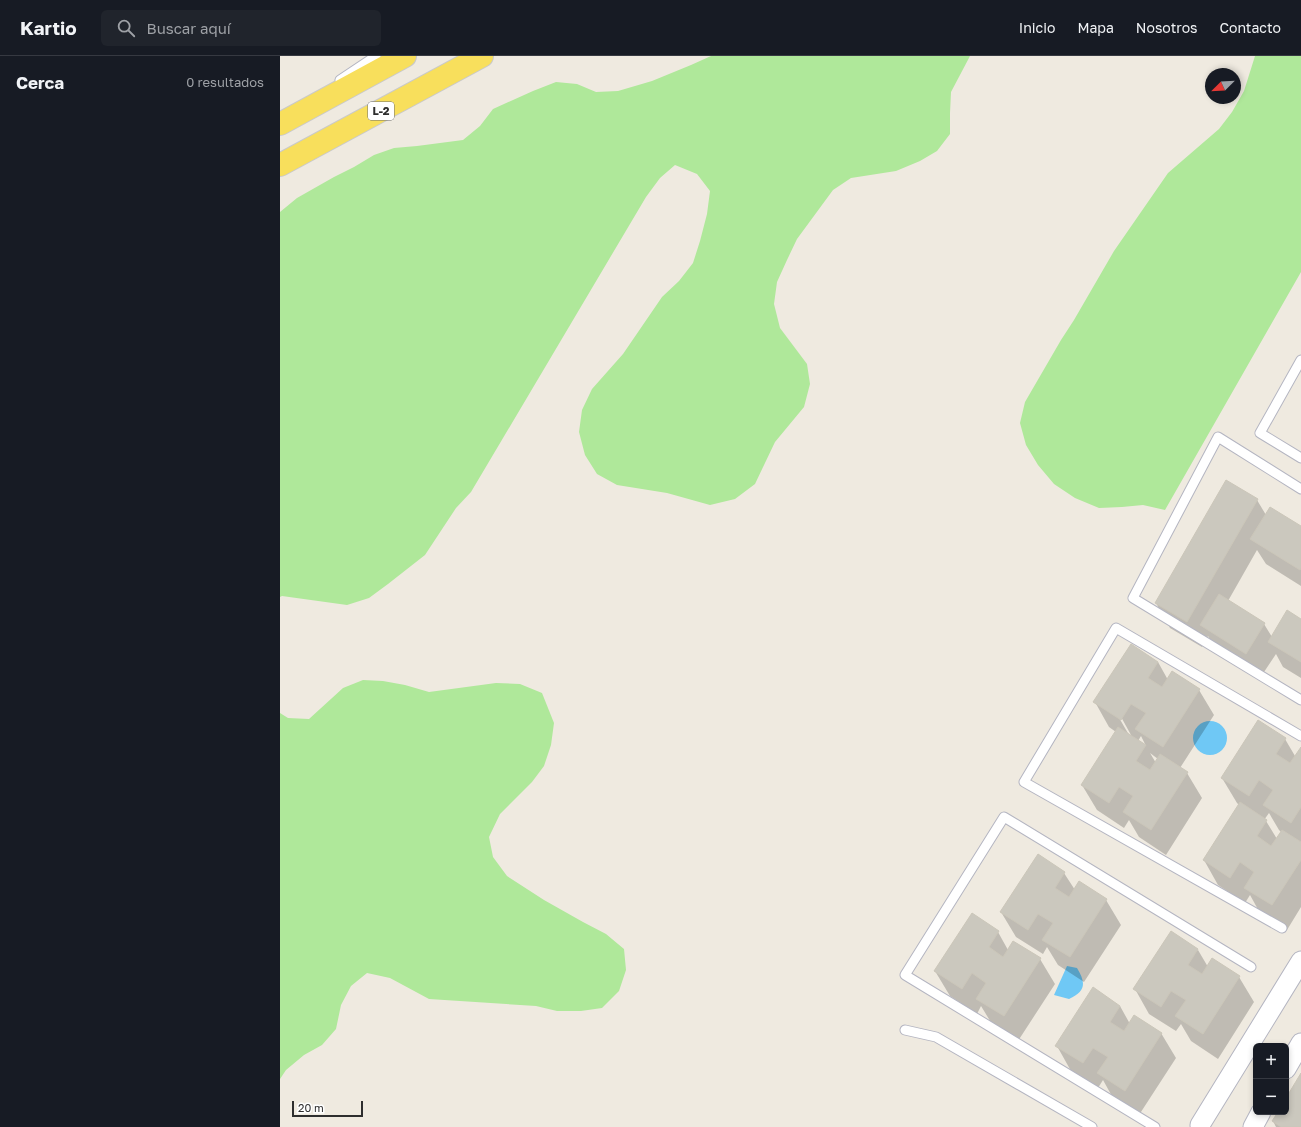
<!DOCTYPE html>
<html lang="es">
<head>
<meta charset="utf-8">
<style>
	body { margin:0; font-family:"Golos Text",sans-serif; background:#20242c; color:#f1f3f6 }
	.controls { position:absolute; right:12px; bottom:12px; display:grid; overflow:hidden; border-radius:6px; box-shadow:0 2px 6px #0003 }
	.controls button { width:36px; height:36px; display:grid; place-items:center; padding:0; border:0; border-bottom:1px solid #363941; background:#171b24; color:#f1f3f6; font:20px sans-serif }
	.compass { position:absolute; left:925px; top:12px; width:36px; height:36px; border-radius:50%; background:#171b24; box-shadow:0 2px 6px #0003; rotate:246deg }
	.scale { position:absolute; left:12px; bottom:10px; width:71px; box-sizing:border-box; padding-left:4px; border:2px solid #2e2e2e; border-top:0; font-size:11px; line-height:14px; white-space:nowrap; color:#2e2e2e; -webkit-text-stroke:3px #fff; paint-order:stroke }
	.list { margin:0; padding:0; list-style:none }
	h2 { display:flex; justify-content:space-between; align-items:center; height:52px; margin:0; padding:0 16px; font-size:17px }
	h2 small { font-size:13px; font-weight:400; color:#9ea1a6 }
	.icon { flex:none; width:22px; height:22px; fill:none; stroke:currentColor; stroke-width:2; stroke-linecap:round; stroke-linejoin:round }
	.map { position:relative; flex:none; width:1021px; height:1071px; overflow:hidden }
	header { display:flex; align-items:center; gap:24px; box-sizing:border-box; height:56px; padding:0 20px; background:#171b24; border-bottom:1px solid #363941 }
	header strong { font-size:19px }
	nav { display:flex; gap:22px; margin-inline-start:auto; font-size:14px }
	.search { width:280px; height:36px; background:#20242c; display:flex; align-items:center; gap:10px; box-sizing:border-box; padding:0 14px; border-radius:6px; color:#9ea1a6; font-size:15px }
	main { display:flex }
	aside { flex:1; background:#171b24 }
	.map>svg:first-child { display:block }
	.green { fill:#afe89a }
	.water { fill:#6fc8f5 }
	.shadow { fill:#0003; fill-rule:evenodd }
	.building { fill:#cbc8be; stroke:#cbc6b9 }
	.lines { fill:none; stroke-linecap:round; stroke-linejoin:round }
	.service-casing { stroke:#b4b5c1; stroke-width:11 }
	.minor-casing { stroke:#b4b5c1; stroke-width:21 }
	.primary-casing { stroke:#c9c9c9; stroke-width:24 }
	.service { stroke:#fff; stroke-width:9 }
	.minor { stroke:#fff; stroke-width:19 }
	.primary { stroke:#f8df5c; stroke-width:22 }
	.labels { text-anchor:middle; stroke-width:4; stroke-linejoin:round; paint-order:stroke }
	.shield { fill:#fff; stroke:#6d6d6d; stroke-width:1 }
	.shield-label { font-size:11px; font-weight:bold; fill:#2e2e2e }
</style>
</head>
<body>
<header>
<strong>Kartio</strong>
<div class="search"><svg class="icon" aria-label="search" viewBox="0 0 24 24"><circle cx="10" cy="10" r="6"/><path d="M15 15l6 6"/></svg>Buscar aquí</div>
<nav><a>Inicio</a><a>Mapa</a><a>Nosotros</a><a>Contacto</a></nav>
</header>
<main>
<aside>
<h2>Cerca<small>0 resultados</small></h2>
<ul class="list">
</ul>
</aside>
<div class="map">
<svg width="1021" height="1071" viewBox="0 0 1021 1071">
	<rect width="100%" height="100%" fill="#efeae0"/>
	<path class="green" d="M431 0H690L671 36 670 57V78L657 95 640 105 616 115 571 122 553 134 517 183 507 204 497 226 494 248 500 272 527 308 530 328 524 351 495 386 475 428 455 443 430 449 387 437 337 429 317 418 305 399 299 376 302 354 312 333 343 298 382 241 399 225 413 207 420 185 427 158 430 135 417 118 395 109 380 122 366 141 191 436 176 452 145 499 108 528 89 542 67 549 2 540 0 541V156L17 142 54 121 74 111 94 99 114 92 137 90 183 84 200 70 213 53 253 35 276 26 297 28 316 36 338 35 372 25 411 9Z
		M975 0H1021V216L885 454 863 449 842 451 819 452 795 442 774 428 758 409 746 389 740 367 745 346 781 284 794 264 834 195 888 117 939 73 952 56 964 35Z
		M83 624 103 625 125 629 149 636 216 627 240 628 262 637 274 667 271 689 264 710 252 726 220 758 209 781 213 801 227 820 264 844 303 866 326 878 344 893 346 914 339 935 322 952 301 955H277L256 950 149 943 110 922 87 917 71 930 61 949 56 973 42 989 24 999 6 1014 0 1023V657L8 662 29 663 63 632Z"/>
	<path class="water" d="M913 682a17 17 0 1 1 34 0a17 17 0 1 1-34 0Z
		M787 910 797 912C806 927 806 935 789 943L774 939Z"/>
	<path class="shadow" d="M977 444 986 459 1021 471V530L986 508 977 494 948 545 984 568 992 581 1021 564V622L1003 611 996 598 980 622 936 594 928 580 922 591 890 572 876 547Z
		M878 606 888 624 919 634 934 659 900 712 907 717 922 742 886 799 859 781 849 764 844 772 817 754 802 729 836 676 829 671 815 646ZM840 659 851 679H849L838 660ZM861 680 866 690 858 685ZM870 697 878 703 876 707Z
		M1005 683 1015 700 1021 693V851L1007 874 980 857 970 839 965 847 938 829 924 804 959 749 957 747 942 722ZM989 757 999 774 1001 776 997 783 986 765 984 764Z
		M784 817 795 834 826 844 841 869 804 926 778 909 767 891 763 898 736 881 721 856Z
		M718 876 728 894 760 903 775 928 738 985 712 968 701 950 697 958 670 940 655 915Z
		M918 894 928 911 959 921 974 946 938 1003 911 985 901 968 896 975 869 958 855 933Z
		M840 950 850 968 881 977 896 1002 859 1059 833 1042 823 1024 818 1032 791 1015 777 990Z
		M1021 1019V1071H996L993 1065 999 1056H1006V1044Z"/>
	<path class="building" d="M946 424 978 443 907 566 875 547Z
		M990 451 1021 470V512L1020 514 970 483Z
		M939 538 985 567 966 598 920 569Z
		M1007 554 1021 563V606L988 586Z
		M851 588 878 606 868 622 882 631 892 615 920 633 883 691 855 673 866 657 851 648 841 664 813 646Z
		M978 664 1006 682 996 698 1010 707 1021 691V751L1011 767 983 749 993 734 979 724 969 740 941 722Z
		M838 671 866 689 856 705 870 714 880 698 908 716 871 774 843 756 853 740 839 731 829 747 801 729Z
		M960 746 987 764 977 780 991 790 1002 774 1021 786V804L992 849 964 832 974 816 960 806 950 822 923 804Z
		M758 798 785 816 775 832 789 841 799 825 827 843 790 901 762 884 773 867 758 858 748 874 720 856Z
		M692 857 719 875 709 891 723 901 733 885 761 902 724 960 696 943 706 927 692 917 682 933 654 915Z
		M891 875 918 893 908 909 922 918 932 902 960 920 923 978 895 960 906 944 891 935 881 951 853 933Z
		M813 931 840 950 830 966 844 975 854 959 882 977 845 1035 817 1017 828 1001 813 992 803 1007 775 990Z
		M1021 1017V1071H1001L992 1065 998 1056H1006V1042Z"/>
	<g class="lines">
		<defs>
			<path id="service" d="M60 24 96 0
				M1021 304 980 377 1021 402
				M1021 433 938 381 853 542 1021 644
				M1002 872 744 726 836 572 1021 680
				M625 974 656 981 812 1071
				M875 1071 625 919 724 761 971 911"/>
			<path id="minor" d="M1006 1013 1021 987
				M920 1069 1021 905
				M973 1071 981 1056"/>
			<path id="primary" d="M0 68 125 0
				M0 109 202 0"/>
		</defs>
		<use href="#service" class="service-casing"/>
		<use href="#minor" class="minor-casing"/>
		<use href="#primary" class="primary-casing"/>
		<use href="#service" class="service"/>
		<use href="#minor" class="minor"/>
		<use href="#primary" class="primary"/>
	</g>
	<g class="labels">
		<rect class="shield" x="88" y="46" width="26" height="18" rx="3"/>
		<g class="shield-label">
			<text x="101" y="59">L-2</text>
		</g>
	</g>
</svg>
<div class="controls">
<button>+</button>
<button>−</button>
</div>
<svg class="compass" viewBox="-18 -18 36 36"><path d="M0-13l5 13h-10z" fill="#e53935"/><path d="M0 13l5-13h-10z" fill="#9ea1a6"/></svg>
<div class="scale">20 m</div>
</div>
</main>
</body>
</html>
